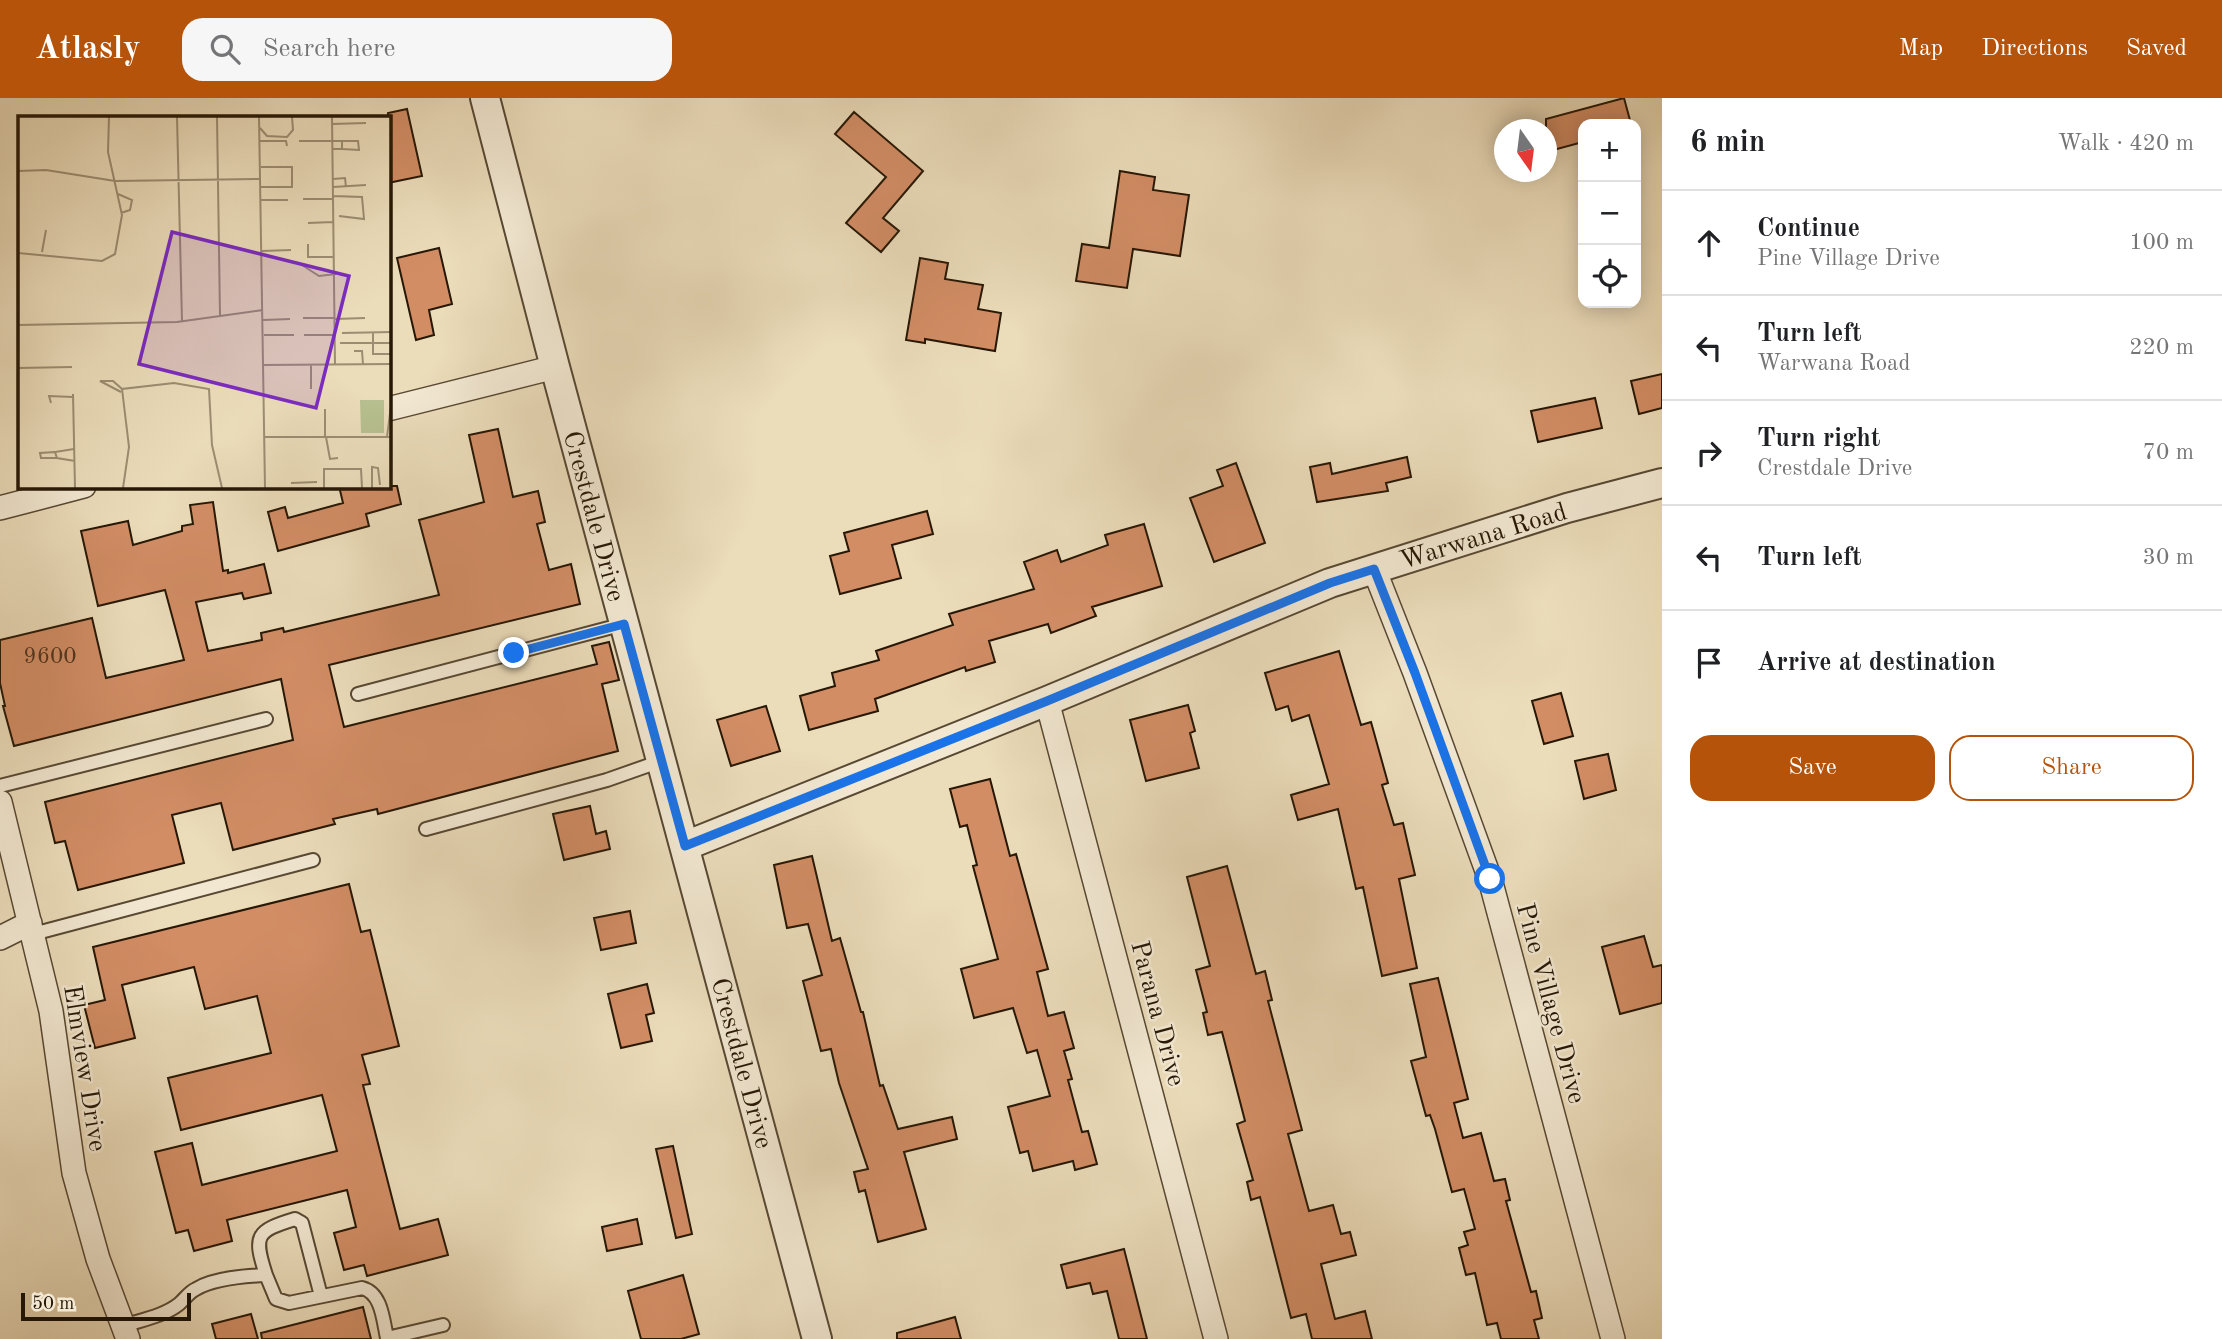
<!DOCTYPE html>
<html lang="en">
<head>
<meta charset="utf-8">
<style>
	body { margin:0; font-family:"Old Standard TT",serif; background:#f6f6f6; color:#202124 }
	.controls { position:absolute; right:21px; top:21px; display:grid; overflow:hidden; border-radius:14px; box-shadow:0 4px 18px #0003 }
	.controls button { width:63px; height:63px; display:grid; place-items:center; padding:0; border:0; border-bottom:2px solid #e0e0e0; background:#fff; color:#202124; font:35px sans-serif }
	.compass { position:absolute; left:1494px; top:21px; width:63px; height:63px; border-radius:50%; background:#fff; box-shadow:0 4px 18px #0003; rotate:166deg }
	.scale { position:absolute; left:21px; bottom:18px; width:170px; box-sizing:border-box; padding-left:7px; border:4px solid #261706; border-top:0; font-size:19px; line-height:24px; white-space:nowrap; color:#261706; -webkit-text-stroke:5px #f2e8d2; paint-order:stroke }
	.stop { position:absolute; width:21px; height:21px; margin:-16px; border:5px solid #1a73e8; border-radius:50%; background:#fff }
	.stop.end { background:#1a73e8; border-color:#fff; box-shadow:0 2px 7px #0008 }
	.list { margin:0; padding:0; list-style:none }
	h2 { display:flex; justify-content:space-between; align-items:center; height:91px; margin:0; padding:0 28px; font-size:30px }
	h2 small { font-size:23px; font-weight:400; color:#757577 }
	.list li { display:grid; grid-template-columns:46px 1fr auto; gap:21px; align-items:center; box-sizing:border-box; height:105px; padding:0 28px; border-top:2px solid #e0e0e0 }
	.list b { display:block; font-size:26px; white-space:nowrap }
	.list p { margin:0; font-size:23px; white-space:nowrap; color:#757577 }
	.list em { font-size:23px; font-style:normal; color:#757577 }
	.actions { display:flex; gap:14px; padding:21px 28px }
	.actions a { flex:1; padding:16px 0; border:2px solid #b45309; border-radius:21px; text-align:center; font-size:24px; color:#b45309 }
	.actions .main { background:#b45309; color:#fff }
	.icon { flex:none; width:38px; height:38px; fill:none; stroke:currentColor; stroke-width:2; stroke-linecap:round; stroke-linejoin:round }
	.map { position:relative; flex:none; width:1662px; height:1241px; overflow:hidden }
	header { display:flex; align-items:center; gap:42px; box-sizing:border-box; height:98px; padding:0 35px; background:#b45309; color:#fff }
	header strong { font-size:33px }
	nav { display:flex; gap:38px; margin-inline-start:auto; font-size:24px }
	.search { width:490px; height:63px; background:#f6f6f6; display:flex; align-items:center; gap:18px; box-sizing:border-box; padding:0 24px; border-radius:21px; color:#757577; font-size:26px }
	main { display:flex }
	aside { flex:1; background:#fff }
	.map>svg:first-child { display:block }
	.building { fill:#d28d65; stroke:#261706; stroke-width:2 }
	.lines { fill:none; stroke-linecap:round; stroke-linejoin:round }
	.service-casing { stroke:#574833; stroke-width:16 }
	.minor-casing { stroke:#574833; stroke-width:26 }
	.tertiary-casing { stroke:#574833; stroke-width:32 }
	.service { stroke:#f2e8d2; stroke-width:12 }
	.minor { stroke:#f2e8d2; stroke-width:23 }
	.tertiary { stroke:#f2e8d2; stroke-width:28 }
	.route { stroke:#1a73e8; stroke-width:9 }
	.labels { text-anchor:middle; stroke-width:5; stroke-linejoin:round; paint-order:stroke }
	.number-label { font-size:23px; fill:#51341e }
	.street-label { font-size:26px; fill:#261706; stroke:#f2e8d2 }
	.inset-road { fill:none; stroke:#9c8d72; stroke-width:2 }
	.view { fill:#7b2cbf; fill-opacity:0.15; stroke:#7b2cbf; stroke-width:3.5 }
	.inset-edge { fill:none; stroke:#261706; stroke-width:3.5 }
</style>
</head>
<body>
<header>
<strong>Atlasly</strong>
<div class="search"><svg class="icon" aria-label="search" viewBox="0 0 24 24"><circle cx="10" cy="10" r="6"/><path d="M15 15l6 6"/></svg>Search here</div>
<nav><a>Map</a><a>Directions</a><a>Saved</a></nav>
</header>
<main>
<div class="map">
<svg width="1662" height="1241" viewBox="0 0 1662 1241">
	<rect width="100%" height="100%" fill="#ebdcba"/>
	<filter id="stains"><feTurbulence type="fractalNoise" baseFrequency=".00286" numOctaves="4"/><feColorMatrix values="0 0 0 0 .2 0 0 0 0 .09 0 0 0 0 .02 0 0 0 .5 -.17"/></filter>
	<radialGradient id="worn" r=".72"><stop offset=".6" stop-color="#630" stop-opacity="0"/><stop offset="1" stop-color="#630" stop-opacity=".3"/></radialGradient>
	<path class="building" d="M1624 0 1631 26H1583V44L1546 54V21Z
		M407 11 422 78 388 85V15Z
		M854 14 923 73 883 120 899 133 881 154 846 125 886 79 835 36Z
		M1120 73 1155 79 1153 92 1189 97 1180 158 1133 151 1127 190 1076 183 1082 146 1109 150Z
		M439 150 452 206 429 212 434 237 416 242 397 160Z
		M920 160 948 165 945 181 983 187 978 211 1001 215 995 253 925 241V245L906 242Z
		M1662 276V310L1639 316 1631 283Z
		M1595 300 1602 330 1538 344 1531 313Z
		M498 331 513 399 538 393 545 424 537 426 549 472 571 466 580 506 329 567 344 629 597 566 592 548 609 544 619 582 602 586 618 653 378 716 377 711 333 721 335 726 233 752 221 705 172 717 184 765 78 792 65 743 55 745 45 704 293 642 281 581 14 648 3 608H5L0 585V542L92 520 106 580 184 562 165 492 98 508 81 433 128 423 133 447 182 433V428L193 426 190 407 213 404 223 473 228 472V475L264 466 271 495 244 501 242 495 196 504 208 553 262 542 261 535 283 530 284 534 439 497 419 422 484 404 469 337Z
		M1407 359 1411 379 1386 385 1388 393 1317 404 1310 369 1330 365 1332 376Z
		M1236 365 1265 445 1214 464 1190 400 1223 388 1217 372Z
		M339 388H397L401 406 366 416 369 428 278 453 268 414 285 409 288 420 343 405Z
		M927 413 933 436 892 447 901 480 840 496 830 458 849 453 844 435Z
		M1144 426 1162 488 1092 509 1096 518 1051 535 1048 526 989 543 995 564 966 573 965 569 875 601 878 613 809 632 800 598 835 588 832 575 879 562 876 553 953 527 949 516 1034 491 1024 464 1057 452 1061 464 1108 447 1105 437Z
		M1339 553 1361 627 1371 624 1388 685 1382 687 1394 727 1403 725 1415 777 1399 781 1417 870 1382 878 1363 789 1356 791 1338 711 1298 722 1291 697 1329 686 1309 617 1292 623 1288 608 1276 612 1265 575Z
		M1561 595 1573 638 1544 646 1532 603Z
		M1188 607 1195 633 1190 635 1199 670 1146 683 1130 622Z
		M766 608 780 653 731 668 717 622Z
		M1608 656 1616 692 1584 701 1575 663Z
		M990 681 1010 758 1016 756 1048 871 1037 874 1048 918 1064 914 1074 950 1064 953 1072 981 1068 982 1082 1034 1088 1033 1097 1066 1075 1072 1073 1063 1033 1073 1028 1053 1020 1055 1008 1009 1050 998 1037 952 1027 955 1013 910 974 920 961 871 998 861 973 768 977 767 967 727 960 729 950 691Z
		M590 708 596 736 606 733 610 751 564 762 553 716Z
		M812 758 832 843 840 840 861 914H863L880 988 883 987 898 1031 952 1019 957 1041 904 1054 926 1131 878 1144 865 1092 859 1094 854 1074 868 1071 839 985 831 951 821 953 803 883 822 877 808 826 787 830 774 767Z
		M1227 768 1256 876 1265 873 1272 902 1268 903 1302 1032 1288 1036 1309 1113 1333 1107 1341 1136 1350 1134 1356 1157 1321 1166 1335 1221 1365 1213 1372 1241H1312L1306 1216 1291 1220 1260 1099 1251 1102 1247 1084 1253 1082 1237 1026 1245 1023 1222 934 1208 937 1203 915 1207 914 1196 872 1210 868 1187 779Z
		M349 786 361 834 370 832 399 948 362 957 370 986 363 987 400 1131 438 1121 448 1157 367 1178 364 1167 344 1172 334 1135 356 1129 347 1092 227 1122 232 1143 194 1153 188 1132 176 1135 155 1054 192 1045 202 1087 337 1053 322 997 181 1032 168 980 271 955 257 898 205 911 194 869 122 887 135 940 95 950 84 907 105 902 93 849Z
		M630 813 636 845 601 852 594 820Z
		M1644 838 1653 869 1662 867V905L1620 916 1602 849Z
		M1438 880 1468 1001 1454 1005 1463 1040 1481 1035 1494 1083 1505 1081 1510 1102 1506 1103 1531 1194 1536 1193 1542 1220 1534 1222 1539 1241H1501L1497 1225 1487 1227 1475 1175 1466 1177 1459 1150 1468 1147 1464 1134 1475 1131 1464 1091 1452 1094 1435 1031 1430 1017 1426 1018 1411 963 1426 959 1410 886Z
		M647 886 654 915 646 917 652 943 621 950 608 896Z
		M673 1048 692 1136 676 1140 656 1051Z
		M637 1121 642 1146 607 1153 602 1129Z
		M1124 1151 1147 1241H1119L1107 1193 1093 1196 1090 1185 1067 1190 1061 1167Z
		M683 1177 699 1236 681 1241H641L628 1193Z
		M363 1209 371 1241H262L261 1235Z
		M251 1216 258 1241H216L212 1226Z
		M955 1219 961 1241H897V1235Z"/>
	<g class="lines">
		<defs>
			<path id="service" d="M358 596 624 526
				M0 688 266 621
				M426 731 607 682 661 663
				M33 836 313 762
				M266 1177C253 1137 256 1133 295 1121L302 1125 321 1198
				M123 1228C141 1222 164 1218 179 1206 185 1201 189 1194 196 1191 214 1180 246 1178 266 1177L276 1201 289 1205 362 1190C382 1195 383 1222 387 1240L443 1227"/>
			<path id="minor" d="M388 311 555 269
				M0 410 84 388
				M1374 471 1415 575 1490 781 1613 1241
				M1047 603 1216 1241
				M0 704 51 913 74 1075 98 1161 128 1241
				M0 840 30 825"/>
			<path id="tertiary" d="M485 0 555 269 817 1241
				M685 748 1047 603 1330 485 1567 410 1662 385"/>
		</defs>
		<use href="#service" class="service-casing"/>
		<use href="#minor" class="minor-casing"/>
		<use href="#tertiary" class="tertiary-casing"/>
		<use href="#service" class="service"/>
		<use href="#minor" class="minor"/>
		<use href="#tertiary" class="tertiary"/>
	</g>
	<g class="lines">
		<path class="route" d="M514 555 624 526 685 748 1047 603 1330 485 1374 471 1415 575 1490 781"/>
	</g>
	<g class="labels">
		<g class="number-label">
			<text x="50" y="565">9600</text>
		</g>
		<g class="street-label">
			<text transform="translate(595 418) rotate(75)" y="9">Crestdale Drive</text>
			<text transform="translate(1483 437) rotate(-17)" y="9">Warwana Road</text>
			<text transform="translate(1552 905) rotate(75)" y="9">Pine Village Drive</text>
			<text transform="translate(1159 915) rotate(75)" y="9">Parana Drive</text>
			<text transform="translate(743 965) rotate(75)" y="9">Crestdale Drive</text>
			<text transform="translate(86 970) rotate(81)" y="9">Elmview Drive</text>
		</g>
	</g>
	<g transform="translate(18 18)">
		<rect width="373" height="373" fill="#ebdcba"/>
		<path d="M342 284H366V317H343Z" fill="#b7c090"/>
		<path class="inset-road" d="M159 1 164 205M199 1 202 200M241 1 247 372M314 1 317 248M314 8 348 7M242 12 249 20 269 21 275 14 274 1M242 25H268L269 30M281 25H314M314 33H324V25H315M324 33 341 34 340 25H324M243 51H274V71H243M0 55 28 54 97 65 243 63M315 63 327 62 328 71M315 71 348 69M100 78 114 84 112 94 103 97M315 80 344 81 346 103 321 100M285 83H315M243 84H270M290 107 315 106M290 128V141H316M244 135 273 134M24 136 28 114M0 137 84 145 97 138 104 99 90 36 91 1M284 149 301 160 318 158M285 202H317M317 203 347 202M245 204 272 203M0 209 159 206 245 194M355 216V238H373M324 217 373 216M246 219H276M286 219H317M322 227H373M336 235H344L345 248M246 249 373 248M293 249V273M0 252 54 251M103 276 82 265H95L104 273M55 278 57 372M33 287 31 280 55 281M307 293V321M247 321H373M308 321 312 343 320 342M369 321 373 289M56 333 37 336 39 342 57 345M37 336 22 337 23 342H39M273 367 299 366M105 372 111 331 104 273 156 267 191 273 194 329 204 372M306 372V353H343L344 372M354 372V351L360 352 362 369"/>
		<path class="view" d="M154 116 331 160 298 292 121 248Z"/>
		<rect width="373" height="373" class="inset-edge"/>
	</g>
	<rect width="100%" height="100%" filter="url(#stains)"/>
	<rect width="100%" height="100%" fill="url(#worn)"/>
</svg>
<div class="controls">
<button>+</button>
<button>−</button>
<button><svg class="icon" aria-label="locate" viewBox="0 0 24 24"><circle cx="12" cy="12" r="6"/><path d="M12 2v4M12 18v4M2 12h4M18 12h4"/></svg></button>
</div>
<svg class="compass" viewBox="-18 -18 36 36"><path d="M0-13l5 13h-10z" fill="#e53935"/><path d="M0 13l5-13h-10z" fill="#757577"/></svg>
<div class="scale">50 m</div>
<div class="stop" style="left:1490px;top:781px"></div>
<div class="stop end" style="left:514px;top:555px"></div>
</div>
<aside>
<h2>6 min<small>Walk · 420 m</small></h2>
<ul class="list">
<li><svg class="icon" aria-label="ahead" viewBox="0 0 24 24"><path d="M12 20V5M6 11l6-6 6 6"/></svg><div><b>Continue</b><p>Pine Village Drive</p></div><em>100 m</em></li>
<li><svg class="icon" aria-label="left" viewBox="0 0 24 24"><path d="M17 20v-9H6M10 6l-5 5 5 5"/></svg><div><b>Turn left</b><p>Warwana Road</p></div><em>220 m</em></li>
<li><svg class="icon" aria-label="right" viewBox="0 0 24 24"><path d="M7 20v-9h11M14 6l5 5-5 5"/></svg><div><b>Turn right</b><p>Crestdale Drive</p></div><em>70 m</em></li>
<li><svg class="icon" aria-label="left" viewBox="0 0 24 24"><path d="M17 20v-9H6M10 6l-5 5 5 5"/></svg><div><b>Turn left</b></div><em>30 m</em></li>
<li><svg class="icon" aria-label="arrive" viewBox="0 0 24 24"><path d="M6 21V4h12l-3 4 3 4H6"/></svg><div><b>Arrive at destination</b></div></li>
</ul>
<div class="actions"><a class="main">Save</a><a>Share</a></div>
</aside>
</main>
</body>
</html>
